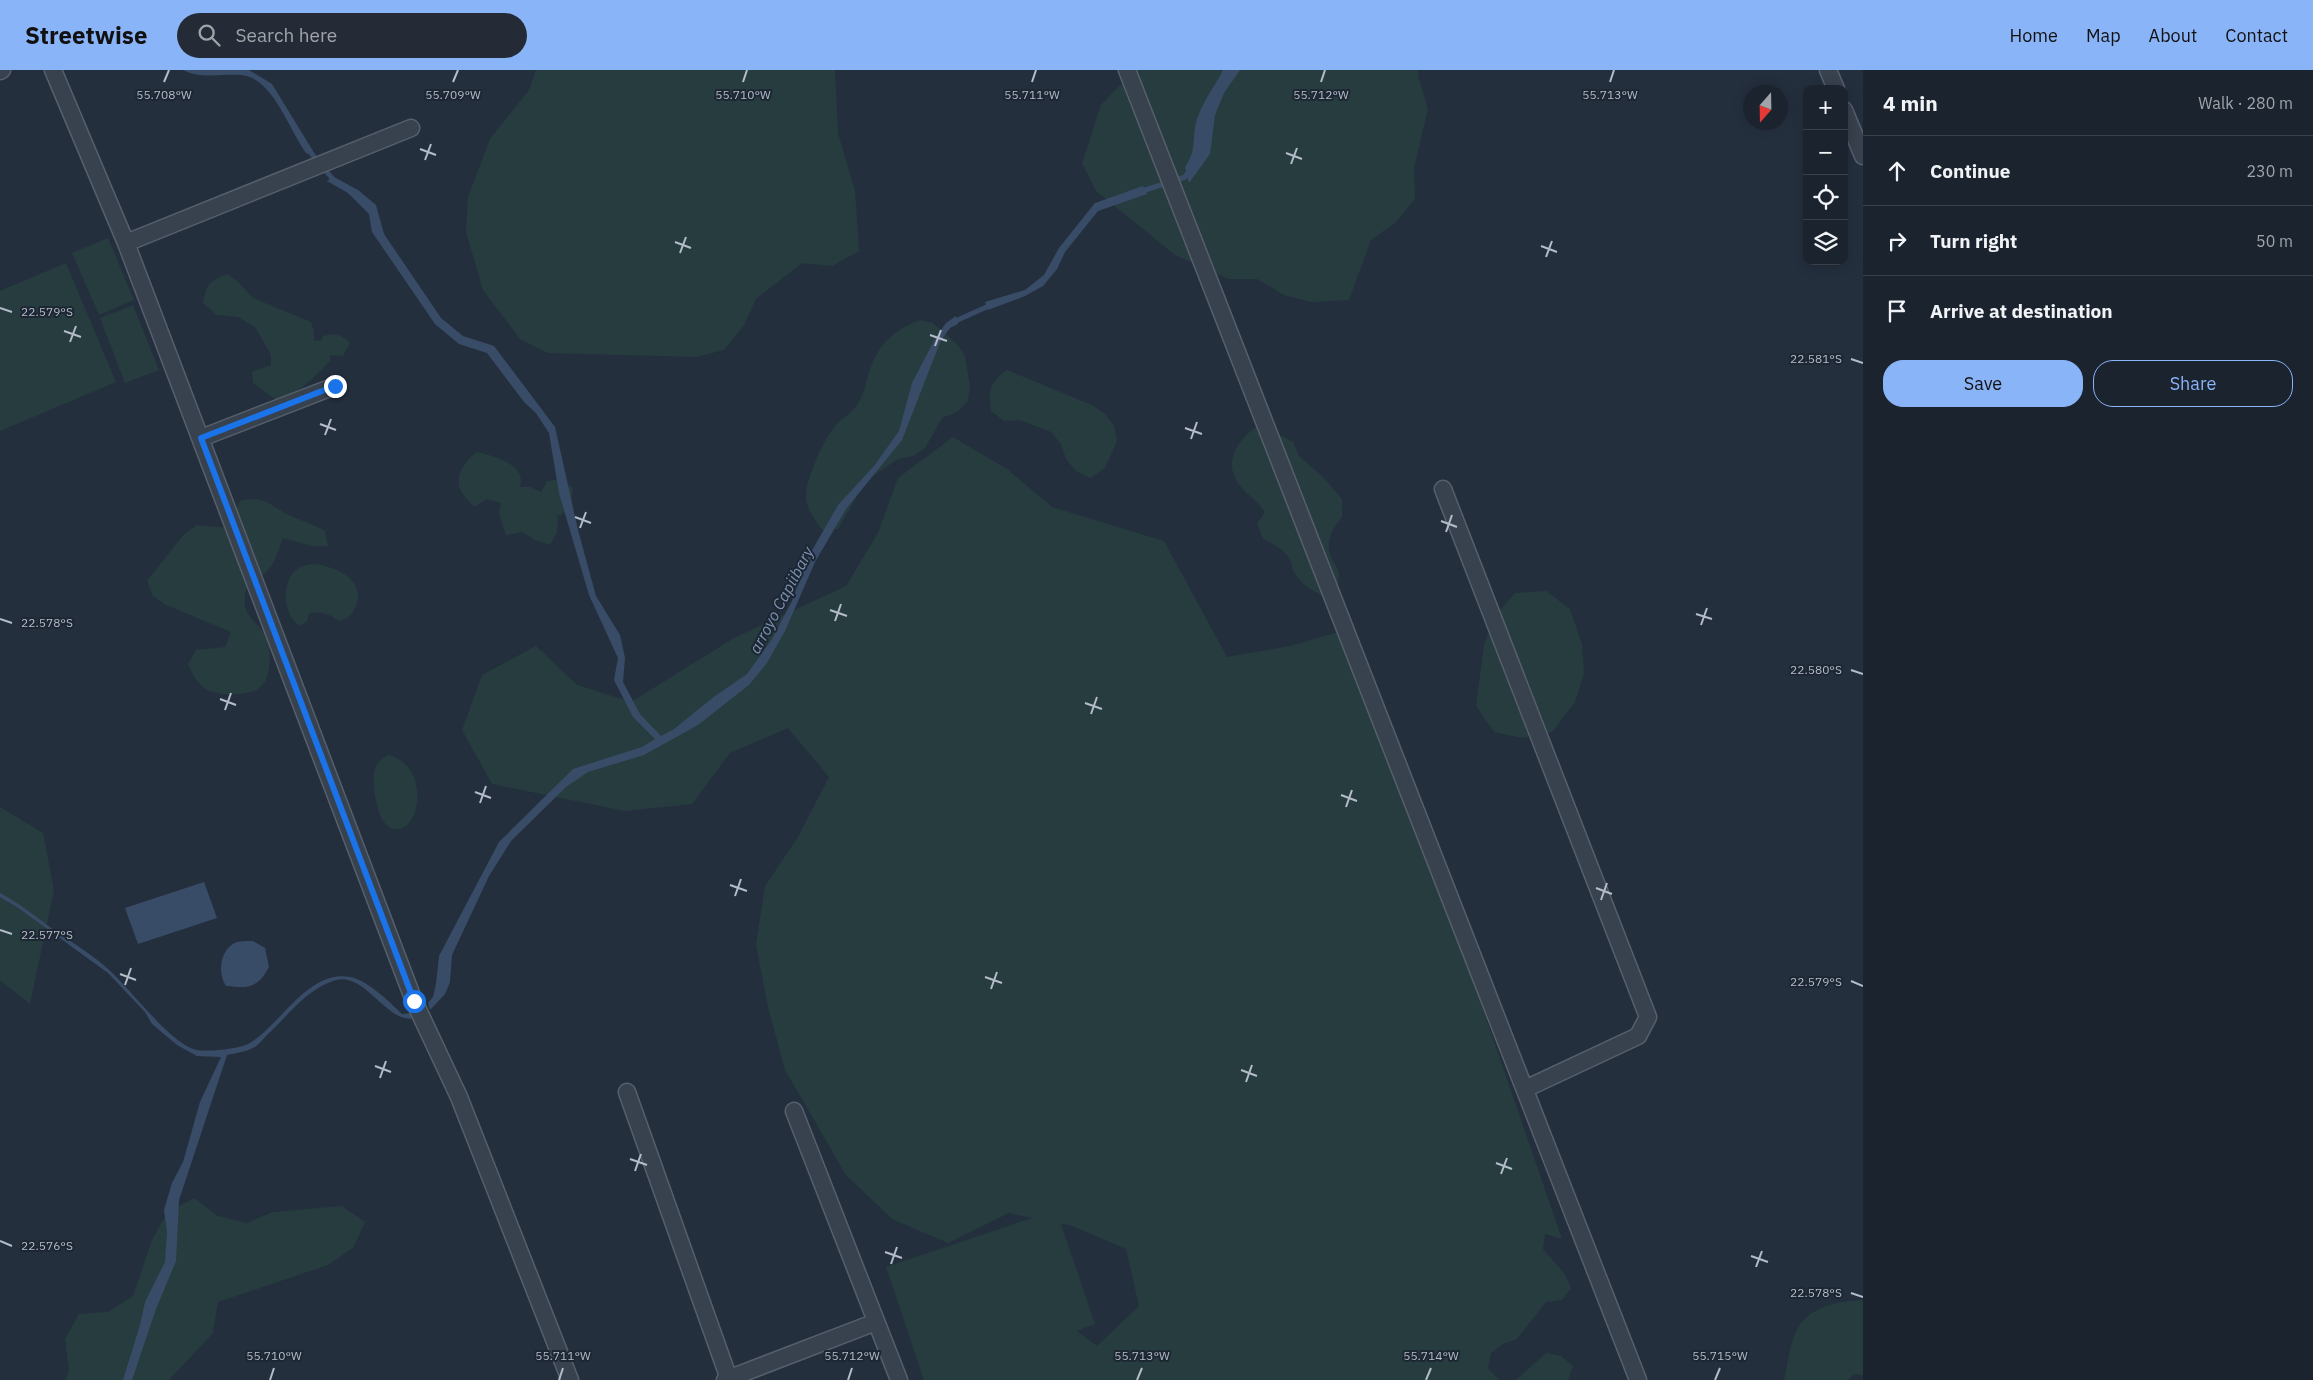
<!DOCTYPE html>
<html lang="en">
<head>
<meta charset="utf-8">
<style>
	body { margin:0; font-family:"IBM Plex Sans",sans-serif; background:#242b36; color:#f1f3f6 }
	.controls { position:absolute; right:15px; top:15px; display:grid; overflow:hidden; border-radius:10px; box-shadow:0 2px 12px #0003 }
	.controls button { width:45px; height:45px; display:grid; place-items:center; padding:0; border:0; border-bottom:1px solid #39404a; background:#1b232e; color:#f1f3f6; font:25px sans-serif }
	.compass { position:absolute; left:1743px; top:15px; width:45px; height:45px; border-radius:50%; background:#1b232e; box-shadow:0 2px 12px #0003; rotate:200deg }
	.stop { position:absolute; width:15px; height:15px; margin:-11px; border:4px solid #1a73e8; border-radius:50%; background:#fff }
	.stop.end { background:#1a73e8; border-color:#fff; box-shadow:0 1px 5px #0008 }
	.list { margin:0; padding:0; list-style:none }
	h2 { display:flex; justify-content:space-between; align-items:center; height:65px; margin:0; padding:0 20px; font-size:21px }
	h2 small { font-size:16px; font-weight:400; color:#a0a4aa }
	.list li { display:grid; grid-template-columns:32px 1fr auto; gap:15px; align-items:center; box-sizing:border-box; height:70px; padding:0 20px; border-top:1px solid #39404a }
	.list b { display:block; font-size:19px; white-space:nowrap }
	.list em { font-size:16px; font-style:normal; color:#a0a4aa }
	.actions { display:flex; gap:10px; padding:15px 20px }
	.actions a { flex:1; padding:11px 0; border:1px solid #8ab4f8; border-radius:20px; text-align:center; font-size:18px; color:#8ab4f8 }
	.actions .main { background:#8ab4f8; color:#111 }
	.icon { flex:none; width:28px; height:28px; fill:none; stroke:currentColor; stroke-width:2; stroke-linecap:round; stroke-linejoin:round }
	.map { position:relative; flex:none; width:1863px; height:1310px; overflow:hidden }
	header { display:flex; align-items:center; gap:30px; box-sizing:border-box; height:70px; padding:0 25px; background:#8ab4f8; color:#111 }
	header strong { font-size:24px }
	nav { display:flex; gap:28px; margin-inline-start:auto; font-size:18px }
	.search { width:350px; height:45px; background:#242b36; display:flex; align-items:center; gap:12px; box-sizing:border-box; padding:0 18px; border-radius:28px; color:#a0a4aa; font-size:19px }
	main { display:flex }
	aside { flex:1; background:#1b232e }
	.map>svg:first-child { display:block }
	.green { fill:#263c3f; fill-rule:evenodd }
	.water { fill:#394c67 }
	.lines { fill:none; stroke-linecap:round; stroke-linejoin:round }
	.stream { stroke:#394c67; stroke-width:5 }
	.minor-casing { stroke:#565f6c; stroke-width:19 }
	.minor { stroke:#38414e; stroke-width:16 }
	.route { stroke:#1a73e8; stroke-width:6 }
	.ticks { fill:none; stroke:#b4bcc9; stroke-width:2 }
	.labels { text-anchor:middle; stroke-width:4; stroke-linejoin:round; paint-order:stroke }
	.water-label { font-size:16px; font-style:italic; fill:#7c92b1; stroke:#1d2633 }
	.ticks-label { font-size:12px; text-anchor:middle; fill:#b4bcc9; stroke:#1d2633; stroke-width:4; stroke-linejoin:round; paint-order:stroke }
</style>
</head>
<body>
<header>
<strong>Streetwise</strong>
<div class="search"><svg class="icon" aria-label="search" viewBox="0 0 24 24"><circle cx="10" cy="10" r="6"/><path d="M15 15l6 6"/></svg>Search here</div>
<nav><a>Home</a><a>Map</a><a>About</a><a>Contact</a></nav>
</header>
<main>
<div class="map">
<svg width="1863" height="1310" viewBox="0 0 1863 1310">
	<rect width="100%" height="100%" fill="#242f3e"/>
	<path class="green" d="M536 0H835L838 63 855 121 859 181 832 196 802 193 756 229 744 255 724 280 696 287 548 283 520 269 483 220 466 162 468 127 490 69 529 20Z
		M1135 0H1418L1419 9 1428 39 1414 98 1415 129 1396 152 1371 170 1349 230 1311 232 1284 225 1257 209H1228L1175 185 1096 121 1082 93 1101 35Z
		M108 168 134 230 99 245 72 183Z
		M66 193 116 312 0 361V221Z
		M227 204 237 211 253 228 311 252 314 261V271L322 270 323 266C334 263 342 264 350 273L343 286 330 285V291C313 308 299 324 276 330L253 313 252 302 271 295V285L255 257 238 247 217 245 203 233C207 214 209 211 227 204Z
		M133 235 159 300 125 313 100 248Z
		M920 250 933 253 957 274 965 286 970 316 968 331 957 342 942 348 925 378 913 386 898 389 871 407 861 419 838 459 822 460C816 451 808 442 806 430 804 413 822 373 833 359 839 350 851 344 857 335 863 327 865 316 868 306 876 277 891 261 920 250Z
		M1007 300 1092 335 1105 344 1114 356 1117 371 1105 398 1090 408 1076 401 1066 389 1061 374 1051 362 1020 350 1004 351 991 341C988 320 989 313 1007 300Z
		M1260 354 1293 372 1299 386 1323 407 1342 429V447C1332 460 1325 471 1331 487 1333 492 1338 497 1339 502 1340 511 1335 521 1332 529 1317 524 1302 516 1294 502 1292 498 1291 492 1289 488 1282 478 1273 474 1263 469L1257 454 1265 442C1258 432 1250 427 1243 419 1219 394 1238 369 1260 354Z
		M953 367 1007 399 1052 437 1164 471 1227 587 1290 576 1352 558 1562 1169 1545 1164 1543 1179 1564 1203 1571 1218 1562 1230 1546 1232 1517 1269 1503 1274 1491 1283 1488 1298 1499 1310H924L886 1197 1032 1148 1009 1143 948 1173 892 1149 846 1105 785 1000 768 937 756 875 765 816 798 767 829 707 788 658 730 683 692 734 625 741 492 714 462 660 482 605 536 576 577 615 631 632 734 568 846 516 878 463 898 408ZM1061 1154 1070 1155 1126 1179 1139 1236 1097 1276 1077 1261 1095 1254Z
		M477 382C493 386 527 394 520 417H530L541 422 547 411 561 409 573 418 571 434 560 446 555 444 558 447 557 462 550 475 535 470 522 462 506 465 499 444 501 433 487 429 474 437C470 432 464 427 461 421 453 406 466 390 477 382Z
		M257 429C269 432 275 437 285 443 298 450 312 453 325 461L328 476H312L283 468C274 494 272 501 248 515 238 541 252 549 269 567 269 580 272 602 264 613 257 622 249 623 240 624 212 626 199 621 188 594L196 580 225 577 231 562 166 535 153 526 147 511 184 464 197 455 229 458 233 444 241 430Z
		M312 494C333 495 367 509 356 536 352 545 349 548 339 551 331 544 320 541 309 543L307 551 301 556C283 548 280 512 297 499 301 496 307 495 312 494Z
		M1546 521 1570 539 1582 574 1584 604 1575 632 1552 662 1523 668 1494 662 1476 636 1484 575 1494 547 1515 523Z
		M388 685C430 694 422 762 395 759 377 758 372 716 374 702 376 693 381 689 388 685Z
		M0 737 43 763 54 820 30 934 0 910Z
		M194 1128 218 1146 247 1153 273 1142 342 1136 365 1152 353 1178 328 1195 218 1232 213 1263 169 1310H66L69 1300 65 1269 79 1244 108 1242 133 1226 152 1170 167 1143Z
		M1863 1230V1305L1854 1304 1848 1310H1784C1787 1296 1789 1278 1795 1264 1806 1237 1836 1231 1863 1230Z
		M1546 1283 1561 1286 1573 1296 1568 1310H1516Z"/>
	<path class="water" d="M183 0H249L272 14 313 81 307 84C289 61 273 6 240 5 221 4 200 9 183 0Z
		M1223 0H1240L1224 23 1215 45 1210 84 1189 113 1185 97C1198 78 1191 69 1197 49 1203 31 1215 16 1223 0Z
		M334 107 358 120 376 135 384 164 441 248 463 266 494 276 555 357 578 460 596 526 620 565 625 588 623 612 640 644 661 666 674 659 715 626 747 604 772 569 792 531 806 491 838 435 874 396 899 361 912 313 936 267 946 253 956 246 958 254 950 258 941 270 902 370 846 439 815 492 785 561 767 593 749 615 698 655 644 685 588 702 566 717 511 771 489 806 452 885 450 912 445 924 430 940 428 933 433 927 436 914 439 886 499 772 573 699 642 677 655 669 633 647 614 610 618 588 589 525 559 423 549 363 536 343 524 332 487 283 459 274 435 254 372 162 369 144 348 123 327 111Z
		M1143 116 1147 124 1098 141 1065 182 1057 199 1043 216 1025 226 988 240 985 232 1025 220 1044 205 1059 178 1095 133Z
		M204 812 217 848 138 874 125 838Z
		M0 823C25 836 45 855 69 870 82 879 96 888 108 899 130 918 171 975 197 980 209 982 240 979 250 973 281 954 309 899 350 907 367 910 390 932 402 944L413 943 416 948C388 956 366 902 336 910 307 918 288 946 267 965 263 969 258 976 253 978 246 982 235 983 227 985L179 1130 176 1191 156 1239 132 1310H123L140 1255 145 1232 165 1192 167 1162 164 1140 172 1113 183 1092 200 1032 221 987 197 986 177 975 152 954 145 942 108 903 17 837 0 827Z
		M253 871 265 878 269 897C257 919 248 918 226 916 217 903 220 878 237 872 242 871 249 871 253 871Z"/>
	<g class="lines">
		<path class="stream" d="M306 77 336 113
			M1139 122 1185 107 1190 100
			M951 253 991 235"/>
		<defs>
			<path id="minor" d="M53 0 126 173 414 931 459 1027 570 1310
				M1127 0 1638 1310
				M1828 0 1836 19
				M0 1 2 0
				M1844 40 1863 86
				M126 173 411 58
				M201 368 335 316
				M1443 419 1648 947 1638 966 1525 1019
				M627 1022 729 1309
				M794 1041 899 1310
				M725 1310 876 1252"/>
		</defs>
		<use href="#minor" class="minor-casing"/>
		<use href="#minor" class="minor"/>
	</g>
	<g class="lines">
		<path class="route" d="M335 316 201 368 414 931"/>
	</g>
	<path class="ticks" d="M164 12 169 0M453 12 458 0M743 12 747 0M1032 12 1036 0M1321 12 1325 0M1610 12 1614 0M420 79 436 85M1286 83 1302 89M425 90 431 74M1291 94 1297 78M675 172 691 178M1541 176 1557 182M680 183 686 167M1546 187 1552 171M0 238 12 242M64 261 81 267M930 265 947 271M70 272 76 256M935 276 941 260M1851 289 1863 293M320 354 336 360M1185 358 1202 364M325 365 331 349M1191 369 1197 352M575 447 591 453M1441 451 1457 457M580 458 586 442M1446 462 1452 445M830 540 847 546M1696 544 1712 549M0 549 12 553M835 551 841 534M1701 555 1707 538M1851 600 1863 604M220 629 236 635M1085 633 1102 639M225 640 231 623M1091 644 1097 627M475 722 491 728M1341 725 1357 731M480 733 486 716M1346 737 1352 720M730 815 747 821M1596 818 1612 824M735 826 741 809M1601 830 1607 813M0 860 12 864M120 904 136 910M985 907 1002 913M1851 911 1863 916M125 915 131 898M991 919 997 902M375 996 391 1002M1241 1000 1257 1006M380 1008 386 991M1246 1012 1252 995M630 1089 647 1095M1496 1093 1512 1099M635 1101 641 1084M1501 1104 1507 1088M0 1171 12 1176M885 1182 902 1188M1751 1186 1768 1192M891 1194 897 1177M1756 1197 1762 1181M1851 1223 1863 1227M270 1310 274 1298M559 1310 563 1298M848 1310 852 1298M1137 1310 1142 1298M1426 1310 1431 1298M1715 1310 1720 1298"/>
	<g class="labels">
		<g class="water-label">
			<text transform="translate(781 530) rotate(-62)" y="6">arroyo Capiibary</text>
		</g>
	</g>
	<g class="ticks-label">
		<text x="164" y="29">55.708°W</text>
		<text x="453" y="29">55.709°W</text>
		<text x="743" y="29">55.710°W</text>
		<text x="1032" y="29">55.711°W</text>
		<text x="1321" y="29">55.712°W</text>
		<text x="1610" y="29">55.713°W</text>
		<text x="47" y="246">22.579°S</text>
		<text x="1816" y="293">22.581°S</text>
		<text x="47" y="557">22.578°S</text>
		<text x="1816" y="604">22.580°S</text>
		<text x="47" y="869">22.577°S</text>
		<text x="1816" y="916">22.579°S</text>
		<text x="47" y="1180">22.576°S</text>
		<text x="1816" y="1227">22.578°S</text>
		<text x="274" y="1290">55.710°W</text>
		<text x="563" y="1290">55.711°W</text>
		<text x="852" y="1290">55.712°W</text>
		<text x="1142" y="1290">55.713°W</text>
		<text x="1431" y="1290">55.714°W</text>
		<text x="1720" y="1290">55.715°W</text>
	</g>
</svg>
<div class="controls">
<button>+</button>
<button>−</button>
<button><svg class="icon" aria-label="locate" viewBox="0 0 24 24"><circle cx="12" cy="12" r="6"/><path d="M12 2v4M12 18v4M2 12h4M18 12h4"/></svg></button>
<button><svg class="icon" aria-label="layers" viewBox="0 0 24 24"><path d="M12 4l9 5-9 5-9-5zM3 14l9 5 9-5"/></svg></button>
</div>
<svg class="compass" viewBox="-18 -18 36 36"><path d="M0-13l5 13h-10z" fill="#e53935"/><path d="M0 13l5-13h-10z" fill="#a0a4aa"/></svg>
<div class="stop" style="left:414px;top:931px"></div>
<div class="stop end" style="left:335px;top:316px"></div>
</div>
<aside>
<h2>4 min<small>Walk · 280 m</small></h2>
<ul class="list">
<li><svg class="icon" aria-label="ahead" viewBox="0 0 24 24"><path d="M12 20V5M6 11l6-6 6 6"/></svg><div><b>Continue</b></div><em>230 m</em></li>
<li><svg class="icon" aria-label="right" viewBox="0 0 24 24"><path d="M7 20v-9h11M14 6l5 5-5 5"/></svg><div><b>Turn right</b></div><em>50 m</em></li>
<li><svg class="icon" aria-label="arrive" viewBox="0 0 24 24"><path d="M6 21V4h12l-3 4 3 4H6"/></svg><div><b>Arrive at destination</b></div></li>
</ul>
<div class="actions"><a class="main">Save</a><a>Share</a></div>
</aside>
</main>
</body>
</html>
